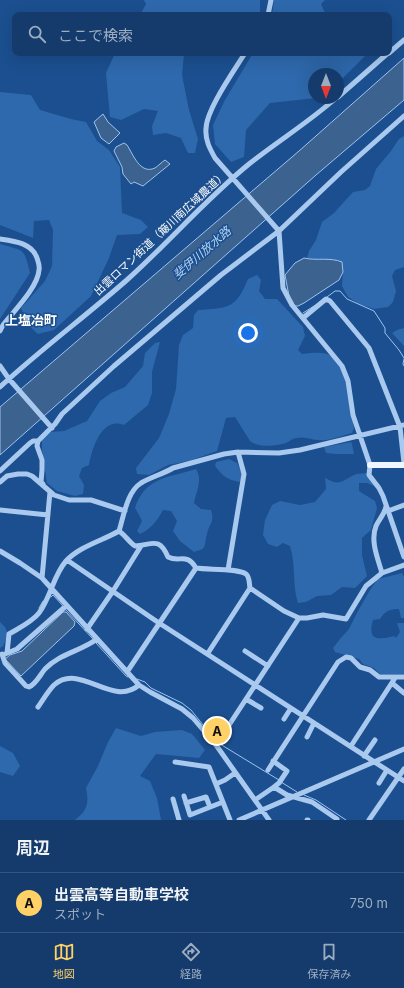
<!DOCTYPE html>
<html lang="ja">
<head>
<meta charset="utf-8">
<style>
	body { margin:0; font-family:Inter,"Noto Sans JP",sans-serif; background:#214673; color:#f1f3f6 }
	.compass { position:absolute; left:308px; top:68px; width:36px; height:36px; border-radius:50%; background:#143b6b; box-shadow:0 4px 16px #0002; rotate:180deg }
	.you { position:absolute; left:248px; top:333px; width:14px; height:14px; margin:-10px; border:3px solid #fff; border-radius:50%; background:#1a73e8; box-shadow:0 0 0 6px #1a73e833 }
	.badge { display:grid; place-items:center; width:26px; height:26px; border-radius:50%; background:#ffd166; color:#111; font-size:13px; font-weight:700 }
	.pin { position:absolute; translate:-50% -50%; border:2px solid #fff; box-shadow:0 1px 4px #0006 }
	.list { margin:0; padding:0; list-style:none }
	h2 { display:flex; justify-content:space-between; align-items:center; height:52px; margin:0; padding:0 16px; font-size:17px }
	h2 small { font-size:13px; font-weight:400; color:#9dadc1 }
	.list li { display:grid; grid-template-columns:26px 1fr auto; gap:12px; align-items:center; box-sizing:border-box; height:60px; padding:0 16px; border-top:1px solid #33557e }
	.list b { display:block; font-size:15px; white-space:nowrap }
	.list p { margin:0; font-size:13px; white-space:nowrap; color:#9dadc1 }
	.list em { font-size:13px; font-style:normal; color:#9dadc1 }
	.icon { flex:none; width:22px; height:22px; fill:none; stroke:currentColor; stroke-width:2; stroke-linecap:round; stroke-linejoin:round }
	.map { position:relative; flex:none; width:404px; height:820px; overflow:hidden }
	.search { position:absolute; background:#143b6b; box-shadow:0 4px 16px #0002; left:12px; right:12px; top:12px; height:44px; display:flex; align-items:center; gap:10px; box-sizing:border-box; padding:0 14px; border-radius:8px; color:#9dadc1; font-size:15px }
	.sheet { height:112px; background:#143b6b }
	nav { display:flex; justify-content:space-around; align-items:center; box-sizing:border-box; height:56px; border-top:1px solid #33557e; background:#143b6b; font-size:11px; color:#9dadc1 }
	nav a { display:grid; justify-items:center; gap:2px }
	nav .on { color:#ffd166 }
	.map>svg:first-child { display:block }
	.green { fill:#2e69ad }
	.water { fill:#3c6290; stroke:#9cc4f0 }
	.lines { fill:none; stroke-linecap:round; stroke-linejoin:round }
	.stream { stroke:#9cc4f0; stroke-width:1 }
	.minor { stroke:#a9c9ee; stroke-width:5 }
	.major { stroke:#f0f6ff; stroke-width:6 }
	.labels { text-anchor:middle; stroke-width:3; stroke-linejoin:round; paint-order:stroke }
	.street-label { font-size:11px; fill:#fff; stroke:#1b4f8f }
	.water-label { font-size:12px; font-style:italic; fill:#b5d3f5; stroke:#1b4f8f }
	.quarter-label { font-size:13px; font-weight:bold; fill:#fff; stroke:#1b4f8f }
</style>
</head>
<body>
<div class="map">
<svg width="404" height="820" viewBox="0 0 404 820">
	<rect width="100%" height="100%" fill="#1b4f8f"/>
	<path class="green" d="M144 0H260V13L259 15H140L146 4Z
		M274 0H325L321 4 326 15H272Z
		M115 53H185L184 54 182 75 189 110 198 139 195 153H188L181 138 166 133 153 135 152 126 158 111 144 109 121 120 110 117 106 73Z
		M253 53H368L338 83V74H314V98H316L270 103 246 130 244 157 231 162 215 144 213 125 225 100Z
		M0 92 31 95 40 110 71 119 86 122 97 141 109 150 120 167 122 213 141 220 148 227 140 234 117 235 109 258 91 296 54 330 38 334 29 326 21 308 45 281 52 266 53 230 49 220 34 221 33 238 0 225Z
		M404 136V267L395 270 392 276 396 291 393 302 388 307 374 309 359 304 348 297 342 286 343 272 334 259 315 260 307 258 309 251 316 240 322 222 334 213 353 192 365 190 370 186 376 169 391 151 399 139Z
		M0 244C24 251 24 247 30 273L0 319Z
		M257 275 261 280 259 291 265 299H277L303 327 305 336 298 350 302 354C311 353 325 351 333 357 347 368 351 411 354 428L352 433C341 436 330 441 319 440 312 440 305 436 297 438 293 438 290 441 286 443 276 446 258 448 250 441L235 417 226 418 217 451 189 461 168 465 149 475 137 474 136 468 159 438 169 414 176 389 179 345 183 335 193 328 194 315 198 310C228 308 236 309 248 279Z
		M404 328V346L392 333 397 330Z
		M160 342 152 372V393L148 405 124 425C102 416 92 448 89 465L82 468 79 476 84 485 83 494 75 496 57 491 47 483 42 450V440L51 432 64 431 87 421 100 401 111 393 125 387 143 366 145 353 155 343Z
		M351 442 352 444 354 454H336L326 453 324 447Z
		M229 459 237 463 242 474V480L239 482C226 479 223 476 215 466L216 462Z
		M196 469C203 480 196 492 194 503L201 509 211 510C215 523 209 523 207 534 205 540 206 544 203 549L194 552 180 541 173 531 177 521 171 511 163 510C157 521 151 529 140 534L137 531 142 521 139 515 135 508C145 477 168 478 196 469Z
		M367 473 374 484V486L367 483H359V491L375 501 377 508 371 530 362 538V555L367 576 355 588 342 587 331 595 317 596 306 602 298 603C292 584 296 565 290 546L283 543 277 547 268 544 263 535 265 520 272 505 280 501 300 505 315 502 326 489 325 478C340 486 340 482 354 475 357 473 362 474 367 473Z
		M402 573 404 577V618H401L399 609C390 609 385 611 380 619L373 620C367 641 378 640 394 636L396 638 400 632 397 623H404V674H380L374 668 363 664 359 659 335 652 333 648 340 639 349 629 358 611 370 590 378 579Z
		M0 622 5 627 8 634 3 646 0 648Z
		M116 728 141 736 155 732 182 730 192 734 205 750 199 758 156 754 140 776 150 781 157 798 161 820H75C88 810 89 803 86 788L98 766 108 742Z
		M0 746 13 753 20 766 13 776 0 772Z"/>
	<path class="water" d="M404 58V100L316 175 0 455V407L299 151Z
		M103 114 108 122 120 133 109 144 101 138 94 122Z
		M124 143 127 145C133 154 140 175 155 168 158 166 162 162 165 160L170 164 143 186 134 182 131 184 123 174 122 167 114 151 116 147Z
		M304 258C317 261 330 257 342 262L343 272 339 280 304 303 298 306H295L289 296 285 275 295 263Z
		M63 612H66L75 622 74 626 21 676 5 659 10 655 22 651Z"/>
	<g class="lines">
		<path class="stream" d="M327 297 335 291H340L347 299 374 311 385 328V333L399 350 404 358
			M303 313 314 306
			M404 359 403 364 404 366
			M51 597 53 595 63 606
			M39 608 43 601
			M65 609 93 639
			M96 643 126 676 128 677
			M137 679 145 682 151 688 182 703 191 710 216 741
			M220 744 279 780
			M281 782 297 792
			M304 795 316 800 346 820"/>
		<path class="minor" d="M268 15 271 0
			M245 53C234 71 206 110 206 129 205 140 210 149 215 158L279 231 283 288 292 305 342 366 348 381 353 415 370 465 369 475 379 488 383 496 404 557
			M389 53 404 40
			M338 97 388 53
			M0 239C14 241 32 243 37 258 38 261 40 266 39 270 38 287 14 311 3 325L0 331
			M303 318 326 299 330 301 369 348 400 427 404 463
			M0 366 9 379 52 428
			M0 387C41 349 86 316 128 279 169 242 206 199 249 164 278 141 309 122 336 98
			M38 441 37 446 42 460V470L41 482 43 484
			M0 471 30 443 33 441H38L55 424 62 414 114 366 221 275 279 231 341 172 404 116
			M0 482 7 476 18 474H27L32 476 54 495 69 500H91L125 511
			M0 510 48 515
			M388 511 404 505
			M119 531C125 535 129 542 135 546 152 545 159 536 168 557 180 563 186 552 196 568 207 570 238 568 246 574 250 577 249 584 250 588L284 611 299 618H307L323 615 346 619 366 586 382 573 404 565
			M0 551 20 563 42 578 139 685 150 692 182 709 193 718 216 745 269 820
			M67 560 159 623 404 781
			M228 570 244 474 238 452
			M382 573C378 559 370 541 376 526 379 519 385 514 386 506
			M42 578 50 492
			M87 629 113 591 141 546
			M245 651 268 666
			M7 653 9 634C19 628 32 622 39 613 51 597 53 576 66 561 80 546 102 541 119 531 124 515 127 492 141 483 151 477 163 474 173 468L224 454 238 452 279 453 300 450 404 425
			M208 653 250 588
			M2 654 5 663 26 686 29 687C36 684 40 675 45 669 59 654 81 651 97 639
			M5 654 17 649 66 606
			M127 672 196 568
			M392 683 404 693
			M246 699 261 708
			M38 707C43 700 48 691 54 685 80 662 112 708 139 685
			M284 719 291 708
			M307 737 314 723
			M216 745 299 618
			M351 746 395 678
			M364 756 375 740
			M273 761 287 771 279 783 274 787
			M175 762 209 767 230 820
			M268 770 338 662 346 657 351 658 360 667 370 670 379 677H404
			M379 783 387 770
			M216 784 225 780 235 773
			M184 796 190 815 223 802
			M173 799 179 820
			M255 800 274 787 287 795 312 802 337 819
			M186 803 206 797 210 807
			M239 820 404 749
			M307 820H308
			M369 820 404 769"/>
		<path class="major" d="M370 465H404"/>
	</g>
	<g class="labels">
		<g class="street-label">
			<text transform="translate(160 233) rotate(-43)" y="4">出雲ロマン街道（簸川南広域農道）</text>
		</g>
		<g class="water-label">
			<text transform="translate(202 253) rotate(-41)" y="4">斐伊川放水路</text>
		</g>
		<g class="quarter-label">
			<text x="31" y="325">上塩冶町</text>
		</g>
	</g>
</svg>
<svg class="compass" viewBox="-18 -18 36 36"><path d="M0-13l5 13h-10z" fill="#e53935"/><path d="M0 13l5-13h-10z" fill="#9dadc1"/></svg>
<div class="you"></div>
<div class="pin badge" style="left:217px;top:731px">A</div>
<div class="search"><svg class="icon" aria-label="search" viewBox="0 0 24 24"><circle cx="10" cy="10" r="6"/><path d="M15 15l6 6"/></svg>ここで検索</div>
</div>
<section class="sheet">
<h2>周辺<small></small></h2>
<ul class="list">
<li><span class="badge">A</span><div><b>出雲高等自動車学校</b><p>スポット</p></div><em>750 m</em></li>
</ul>
</section>
<nav>
<a class="on"><svg class="icon" aria-label="map" viewBox="0 0 24 24"><path d="M3 6l6-2 6 2 6-2v14l-6 2-6-2-6 2zM9 4v14M15 6v14"/></svg>地図</a>
<a><svg class="icon" aria-label="directions" viewBox="0 0 24 24"><path d="M12 3l9 9-9 9-9-9zM9 14v-3h6M13 9l2 2-2 2"/></svg>経路</a>
<a><svg class="icon" aria-label="saved" viewBox="0 0 24 24"><path d="M7 4h10v16l-5-4-5 4z"/></svg>保存済み</a>
</nav>
</body>
</html>
